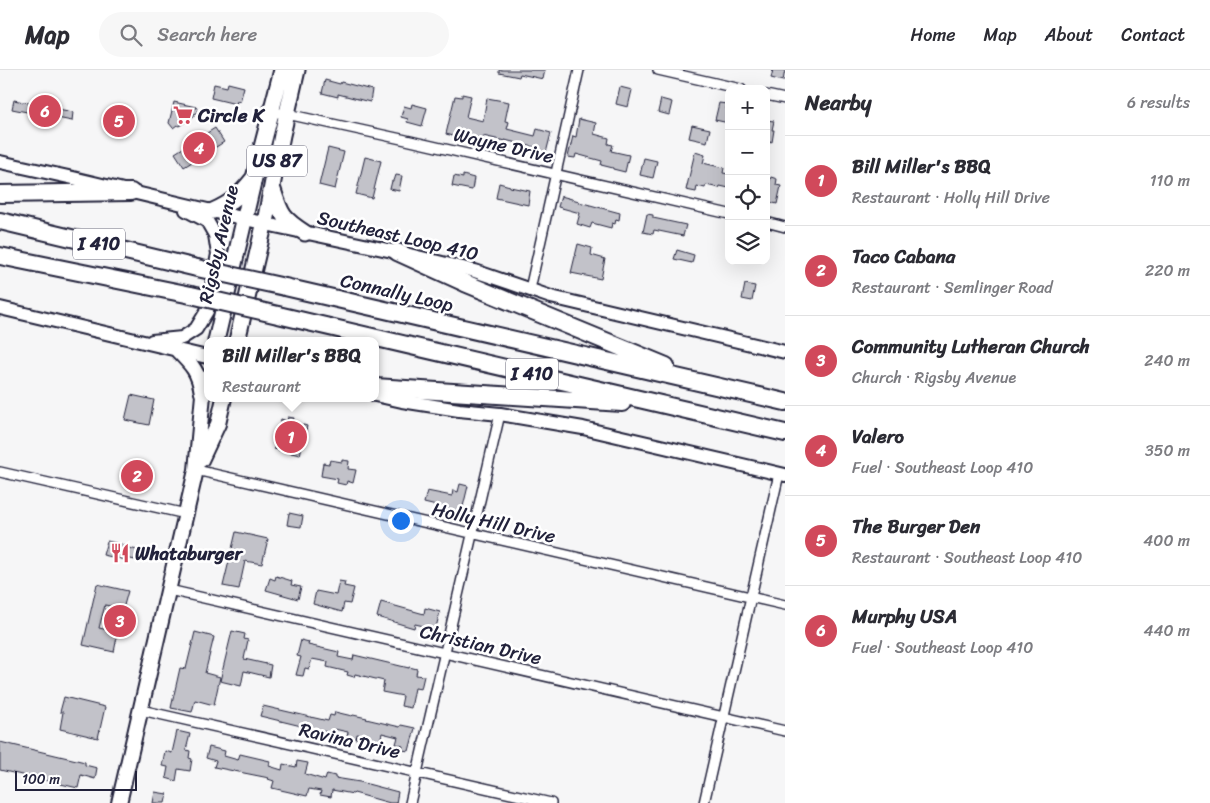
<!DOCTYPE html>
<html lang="en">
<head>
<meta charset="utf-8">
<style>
	body { margin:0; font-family:Sriracha,sans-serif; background:#f7f7f7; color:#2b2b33 }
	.controls { position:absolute; right:15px; top:15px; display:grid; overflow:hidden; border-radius:10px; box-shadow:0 5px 20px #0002 }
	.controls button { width:45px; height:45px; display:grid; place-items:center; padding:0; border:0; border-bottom:1px solid #e1e1e2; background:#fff; color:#2b2b33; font:25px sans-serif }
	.scale { position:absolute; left:15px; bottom:12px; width:122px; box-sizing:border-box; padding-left:5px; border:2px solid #22223b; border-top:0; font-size:14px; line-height:18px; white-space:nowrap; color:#22223b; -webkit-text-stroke:4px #fff; paint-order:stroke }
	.you { position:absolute; left:400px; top:450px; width:18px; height:18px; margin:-12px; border:4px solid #fff; border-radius:50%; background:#1a73e8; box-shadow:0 0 0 8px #1a73e833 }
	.badge { display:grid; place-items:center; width:32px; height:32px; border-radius:50%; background:#d1495b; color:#fff; font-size:16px; font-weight:700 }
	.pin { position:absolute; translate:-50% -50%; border:2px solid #fff; box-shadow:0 1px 5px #0006 }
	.popup { position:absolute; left:204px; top:267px; width:175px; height:65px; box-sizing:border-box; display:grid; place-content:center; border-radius:10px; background:#fff; filter:drop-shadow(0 1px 4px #0005); font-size:16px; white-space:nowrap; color:#7c7c81 }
	.popup b { font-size:19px; color:#2b2b33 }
	.popup::after { content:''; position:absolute; left:50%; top:100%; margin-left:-10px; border:10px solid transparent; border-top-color:#fff }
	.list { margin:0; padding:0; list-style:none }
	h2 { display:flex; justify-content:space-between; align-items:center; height:65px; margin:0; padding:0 20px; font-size:21px }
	h2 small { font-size:16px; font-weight:400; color:#7c7c81 }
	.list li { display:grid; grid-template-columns:32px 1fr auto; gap:15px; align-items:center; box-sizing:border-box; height:90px; padding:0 20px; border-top:1px solid #e1e1e2 }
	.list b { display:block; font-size:19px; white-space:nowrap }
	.list p { margin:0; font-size:16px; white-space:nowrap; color:#7c7c81 }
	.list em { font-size:16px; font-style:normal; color:#7c7c81 }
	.icon { flex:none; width:28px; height:28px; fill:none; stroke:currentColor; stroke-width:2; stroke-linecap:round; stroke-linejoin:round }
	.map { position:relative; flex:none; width:785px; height:733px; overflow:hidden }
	header { display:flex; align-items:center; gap:30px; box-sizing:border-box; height:70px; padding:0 25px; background:#fff; border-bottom:1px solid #e1e1e2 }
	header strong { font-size:24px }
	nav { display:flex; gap:28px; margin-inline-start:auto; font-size:18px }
	.search { width:350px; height:45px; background:#f7f7f7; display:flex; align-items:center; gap:12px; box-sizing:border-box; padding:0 18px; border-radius:28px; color:#7c7c81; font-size:19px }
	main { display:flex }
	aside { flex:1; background:#fff }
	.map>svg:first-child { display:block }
	.building { fill:#c2c2c9; stroke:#22223b }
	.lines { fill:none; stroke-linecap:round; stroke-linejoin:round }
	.minor-casing { stroke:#22223b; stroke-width:12 }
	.secondary-casing { stroke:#22223b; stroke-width:16 }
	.primary-casing { stroke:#22223b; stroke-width:18 }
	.trunk-casing { stroke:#22223b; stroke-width:19 }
	.motorway-casing { stroke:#22223b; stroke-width:20 }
	.minor { stroke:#fff; stroke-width:9 }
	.secondary { stroke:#fff; stroke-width:12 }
	.primary { stroke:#fff; stroke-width:14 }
	.trunk { stroke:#fff; stroke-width:15 }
	.motorway { stroke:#fff; stroke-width:16 }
	.motorway-bridge-casing { stroke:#22223b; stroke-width:20; stroke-linecap:butt }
	.motorway-bridge { stroke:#fff; stroke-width:16 }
	.labels { text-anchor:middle; stroke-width:5; stroke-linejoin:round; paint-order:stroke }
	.shield { fill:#fff; stroke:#646476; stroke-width:1 }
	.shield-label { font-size:18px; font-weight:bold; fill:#22223b }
	.poi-label { font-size:19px; font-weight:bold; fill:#22223b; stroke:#fff; text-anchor:start }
	.street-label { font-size:19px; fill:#22223b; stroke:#fff }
</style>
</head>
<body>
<header>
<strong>Map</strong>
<div class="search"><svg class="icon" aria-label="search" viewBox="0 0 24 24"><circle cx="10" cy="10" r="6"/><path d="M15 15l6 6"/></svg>Search here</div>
<nav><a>Home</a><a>Map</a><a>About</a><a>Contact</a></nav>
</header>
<main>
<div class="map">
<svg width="785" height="733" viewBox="0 0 785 733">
	<rect width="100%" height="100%" fill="#f6f6f7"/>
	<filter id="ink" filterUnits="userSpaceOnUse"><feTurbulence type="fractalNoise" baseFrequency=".02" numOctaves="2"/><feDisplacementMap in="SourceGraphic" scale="10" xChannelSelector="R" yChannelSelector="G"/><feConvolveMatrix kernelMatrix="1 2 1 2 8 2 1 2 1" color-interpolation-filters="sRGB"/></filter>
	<g filter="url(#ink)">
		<path class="building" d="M499 0H545L543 9 520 4 519 7 499 3Z
			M773 0H785L783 11 771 8Z
			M325 10 340 14 341 12 372 20 370 32 338 24V27L322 23Z
			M228 13 244 17 240 32 237 31 236 34 211 28 214 14 227 17Z
			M620 17 632 20 628 37 616 34Z
			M462 24 471 26 466 47 483 51 487 28 509 32 505 51 509 52 507 59 535 66 537 59 551 63 546 83 538 82 539 78 525 75 524 78 517 76V73L505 70V71L483 66V69L462 64 461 68 446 64 455 26 462 27Z
			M661 29 672 32 669 45 658 42Z
			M14 30 73 42 72 51 12 39Z
			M174 32 196 37 199 42 194 44V46L179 56 177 55 173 58 169 53Z
			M719 33 727 34 726 39 729 40V53L715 50Z
			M412 34 427 38 422 56 407 52 408 49 401 47 404 36 411 38Z
			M109 40 132 45 128 62 106 56Z
			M579 49 596 53 594 64 609 68 608 74 613 75 611 81 629 85 625 102 613 99V98L601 95 602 91 576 84 575 88 568 87 573 66 576 67Z
			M766 50 774 51 772 60H774L772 72 770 71 769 74 766 73Z
			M692 55 710 59 707 72 689 68Z
			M215 58 224 72 184 97 175 83Z
			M328 78 344 82 335 119 319 115Z
			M695 82 705 85 703 93 724 98 723 103 729 104V118L720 116 719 118 706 115 705 118 697 116 696 122 686 120Z
			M365 87 381 91 372 128 356 124Z
			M644 88 657 91 653 108 640 105Z
			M396 105 402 106 399 121 390 119 392 111H394Z
			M463 105 474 108 472 120 452 116 454 106 463 108Z
			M771 107 777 109 776 115 781 116 777 134 766 131V112L769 113Z
			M499 113 510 116V117L530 121 528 135 496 128Z
			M561 126 579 131V132L620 143 619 150 616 149 615 154 612 153 611 158 592 153 590 158 577 154 580 143 558 137Z
			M647 144 653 145V148L686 155 683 166 654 160 653 164 643 162Z
			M578 174 592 178 591 185 605 189 601 209 571 203Z
			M677 180 694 185 692 193 674 189Z
			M745 214 755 216 752 231 742 229Z
			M131 325 154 330 149 355 125 350Z
			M288 347 294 348 293 352 307 356 300 385 274 379 281 349 287 351Z
			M330 390 342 392V390L349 391 348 399 356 400 353 413 347 411 346 415 337 413 338 409 321 406 323 393 329 394Z
			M126 394 149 399 151 403 152 408 149 412 146 414 123 409Z
			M460 414 468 416 461 445 448 442 449 439 424 433 427 421 452 426 453 420 458 422Z
			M289 443 303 446 301 457 287 455Z
			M236 462 268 469 262 494 245 491 239 519 223 516Z
			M107 471 125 475V477L137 480 135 490 126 488V490L103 485Z
			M276 506 292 511 291 515 301 517 298 529 266 520 270 508 275 510Z
			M339 511 345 512 344 516 354 518 350 534 344 533 342 542 313 534 316 521 336 525Z
			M97 514 128 521 123 539 105 535 99 558 118 562 114 582 83 575Z
			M381 532 424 544 425 538 440 542 434 565 426 563 428 557 415 554 414 558 377 547Z
			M232 561 245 564 244 569 248 570 244 589 271 595 269 607 244 601 241 616 220 611Z
			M195 562 214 567 205 603 220 607 214 635 195 630 192 642 171 638 180 598 186 599Z
			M301 570 309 572 308 575 339 582 338 587 353 590 354 585 409 598V597L417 599 416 605 424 606 421 619 415 618 411 638 401 636 403 626 382 622 384 611 355 604 354 607 347 605 348 602 327 597 328 592 312 589 309 599 305 598 303 606 296 605 301 587 297 586Z
			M64 627 105 637 98 668 60 659 63 642H60Z
			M263 636 328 651 330 645 334 646 335 642 352 646 353 645 367 648 366 649 400 657 401 655 415 658 409 681 402 680 403 676 396 674 398 667 382 663 379 675 369 672 370 667 357 664 356 669 347 667 348 662 334 659 332 671 324 669 326 662 260 646Z
			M177 661 190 664 186 680 190 681 189 688 192 689 190 701 178 699 176 711 166 708 168 697 162 696 165 681 172 683Z
			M0 672 85 692V695L97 698 95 709 81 705 78 718 0 700Z
			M209 677 225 681 224 686 238 690 240 684 270 691 269 696 282 700 283 694 296 697 297 691 308 693 305 704 325 710 327 704 335 706V708L360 712 398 722 396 733H390L354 723 353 724 332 720 331 727 320 725 321 721 309 719 307 726 272 718 274 711 268 709 269 708 214 697 216 691 206 688Z
			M155 722 167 724 165 733H153Z"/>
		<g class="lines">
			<defs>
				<path id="minor" d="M658 0 741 19
					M766 25 785 29
					M271 42 287 44 406 70 729 144
					M766 152 785 157
					M530 219 579 0
					M196 400 785 535
					M0 402 186 444
					M169 520 785 661
					M141 640 551 733
					M410 733 500 344
					M704 733 779 404"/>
				<path id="secondary" d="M0 92 73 108 275 156 397 182 475 201 551 227 785 282
					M0 238 207 287
					M152 271 182 268 196 259 207 241 218 184 215 165 207 151 186 140
					M375 325 402 331 459 340 500 344 583 358 785 405"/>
				<path id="primary" d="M178 281C192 295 199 302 202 323
					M201 390 218 354 224 328
					M119 733 196 400 203 325 207 308"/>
				<path id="trunk" d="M273 120C281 145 283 149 305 163
					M213 141C232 133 241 124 253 109
					M216 271 254 108 282 0
					M237 271 266 147 282 65 297 0"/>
				<path id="motorway" d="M0 124 131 122
					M0 151 197 198
					M397 182 465 213 666 296
					M0 186 191 225
					M285 217 785 332
					M278 245 785 363
					M375 317 622 333"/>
			</defs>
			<use href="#minor" class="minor-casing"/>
			<use href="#secondary" class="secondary-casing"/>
			<use href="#primary" class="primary-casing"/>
			<use href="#trunk" class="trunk-casing"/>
			<use href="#motorway" class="motorway-casing"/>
			<use href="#minor" class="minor"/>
			<use href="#secondary" class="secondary"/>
			<use href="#primary" class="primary"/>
			<use href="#trunk" class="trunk"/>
			<use href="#motorway" class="motorway"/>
			<defs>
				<path id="motorway-bridge" d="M197 198 285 217
					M191 225 278 245"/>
			</defs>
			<use href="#motorway-bridge" class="motorway-bridge-casing"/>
			<use href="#motorway-bridge" class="motorway-bridge"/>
		</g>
	</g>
	<defs>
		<symbol id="supermarket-bare" viewBox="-9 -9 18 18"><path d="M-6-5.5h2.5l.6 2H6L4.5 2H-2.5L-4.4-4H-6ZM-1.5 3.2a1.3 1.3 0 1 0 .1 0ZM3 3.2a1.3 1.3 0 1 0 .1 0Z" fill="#d1495b" stroke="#fff" stroke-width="2.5" paint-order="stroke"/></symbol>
		<symbol id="restaurant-bare" viewBox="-9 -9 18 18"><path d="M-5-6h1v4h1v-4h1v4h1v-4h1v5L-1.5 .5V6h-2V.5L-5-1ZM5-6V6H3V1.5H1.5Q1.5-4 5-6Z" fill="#d1495b" stroke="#fff" stroke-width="2.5" paint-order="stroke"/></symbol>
	</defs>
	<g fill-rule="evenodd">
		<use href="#supermarket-bare" x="169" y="31" width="28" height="28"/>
		<use href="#restaurant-bare" x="106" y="469" width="28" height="28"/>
	</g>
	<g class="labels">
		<g class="shield">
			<rect x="247" y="75.5" width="60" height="31" rx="4"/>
			<rect x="73" y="158.5" width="52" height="31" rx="4"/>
			<rect x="506" y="288.5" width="52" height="31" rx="4"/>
		</g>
		<g class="shield-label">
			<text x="277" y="97">US 87</text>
			<text x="99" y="180">I 410</text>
			<text x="532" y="310">I 410</text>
		</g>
		<g class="poi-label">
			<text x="198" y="52">Circle K</text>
			<text x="135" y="490">Whataburger</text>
		</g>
		<g class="street-label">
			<text transform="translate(504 75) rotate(13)" y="7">Wayne Drive</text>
			<text transform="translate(398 165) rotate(13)" y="7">Southeast Loop 410</text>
			<text transform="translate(218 174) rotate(-77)" y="7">Rigsby Avenue</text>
			<text transform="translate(397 222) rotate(13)" y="7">Connally Loop</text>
			<text transform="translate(494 452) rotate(13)" y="7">Holly Hill Drive</text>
			<text transform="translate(481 574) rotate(13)" y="7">Christian Drive</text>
			<text transform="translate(350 670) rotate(13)" y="7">Ravina Drive</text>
		</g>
	</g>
</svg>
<div class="controls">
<button>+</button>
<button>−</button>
<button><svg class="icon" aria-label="locate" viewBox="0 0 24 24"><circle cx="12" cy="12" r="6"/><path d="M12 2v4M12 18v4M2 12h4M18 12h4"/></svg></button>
<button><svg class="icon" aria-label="layers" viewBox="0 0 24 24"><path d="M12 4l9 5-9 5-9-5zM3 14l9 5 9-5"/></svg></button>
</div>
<div class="scale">100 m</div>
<div class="you"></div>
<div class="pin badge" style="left:291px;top:367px">1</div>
<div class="popup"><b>Bill Miller's BBQ</b>Restaurant</div>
<div class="pin badge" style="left:137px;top:406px">2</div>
<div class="pin badge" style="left:120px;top:551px">3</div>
<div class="pin badge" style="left:199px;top:78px">4</div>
<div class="pin badge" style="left:119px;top:51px">5</div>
<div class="pin badge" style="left:45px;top:41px">6</div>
</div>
<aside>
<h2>Nearby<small>6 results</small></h2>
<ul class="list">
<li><span class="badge">1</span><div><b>Bill Miller's BBQ</b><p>Restaurant · Holly Hill Drive</p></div><em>110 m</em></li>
<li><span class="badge">2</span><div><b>Taco Cabana</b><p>Restaurant · Semlinger Road</p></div><em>220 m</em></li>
<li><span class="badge">3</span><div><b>Community Lutheran Church</b><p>Church · Rigsby Avenue</p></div><em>240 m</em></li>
<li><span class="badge">4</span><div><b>Valero</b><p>Fuel · Southeast Loop 410</p></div><em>350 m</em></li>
<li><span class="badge">5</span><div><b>The Burger Den</b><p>Restaurant · Southeast Loop 410</p></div><em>400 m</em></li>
<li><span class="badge">6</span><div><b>Murphy USA</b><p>Fuel · Southeast Loop 410</p></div><em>440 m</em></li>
</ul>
</aside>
</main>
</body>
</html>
